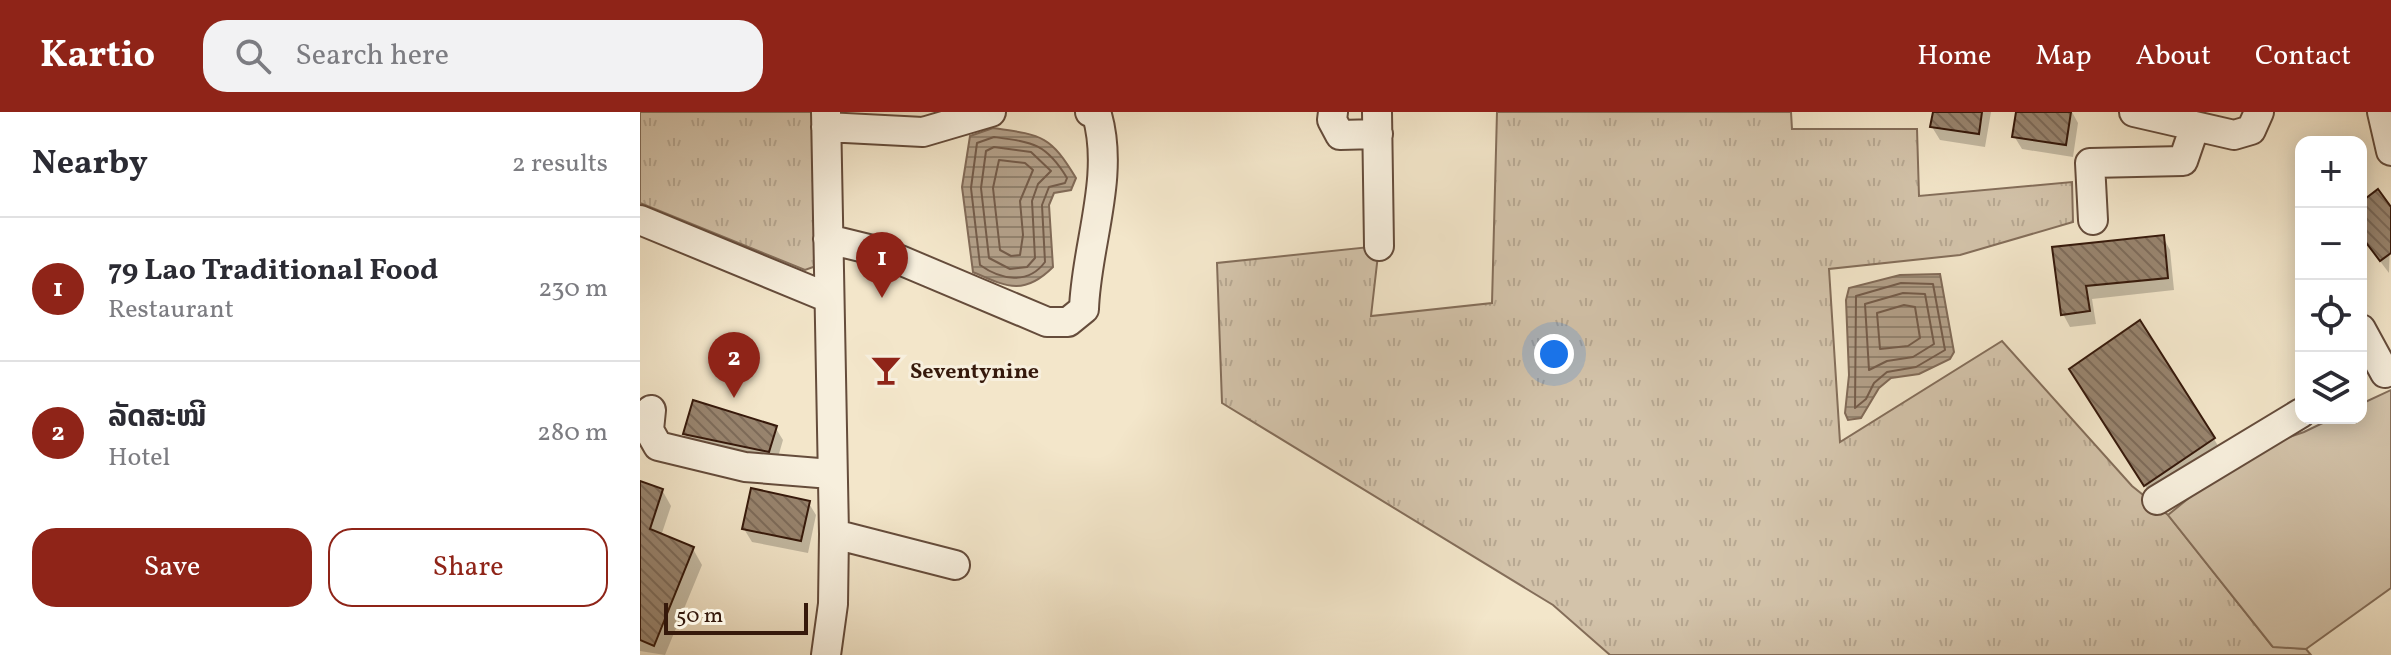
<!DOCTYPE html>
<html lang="en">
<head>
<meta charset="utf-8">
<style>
	body { margin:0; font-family:Vollkorn,"Noto Sans Lao",serif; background:#f2f2f3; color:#2b2b33 }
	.controls { position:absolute; right:24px; top:24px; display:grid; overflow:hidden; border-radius:16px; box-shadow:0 4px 20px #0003 }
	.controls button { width:72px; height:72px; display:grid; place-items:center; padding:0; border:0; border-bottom:2px solid #e1e1e2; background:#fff; color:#2b2b33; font:40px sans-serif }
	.scale { position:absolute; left:24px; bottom:20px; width:144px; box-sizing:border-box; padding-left:8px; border:4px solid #36190b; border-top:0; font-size:22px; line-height:28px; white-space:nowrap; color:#36190b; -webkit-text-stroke:6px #f7efdd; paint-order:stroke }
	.you { position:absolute; left:914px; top:242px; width:28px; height:28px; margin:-20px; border:6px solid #fff; border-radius:50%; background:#1a73e8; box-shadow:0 0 0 12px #1a73e833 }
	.badge { display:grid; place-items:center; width:52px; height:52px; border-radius:50%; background:#8f2418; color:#fff; font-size:26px; font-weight:700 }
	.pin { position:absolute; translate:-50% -66px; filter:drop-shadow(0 2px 4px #0008) }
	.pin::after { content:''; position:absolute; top:42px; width:28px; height:24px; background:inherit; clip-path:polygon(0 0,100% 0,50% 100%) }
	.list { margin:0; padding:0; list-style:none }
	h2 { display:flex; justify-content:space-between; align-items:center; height:104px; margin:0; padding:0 32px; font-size:34px }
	h2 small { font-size:26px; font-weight:400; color:#7c7c81 }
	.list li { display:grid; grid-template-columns:52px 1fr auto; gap:24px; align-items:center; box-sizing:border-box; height:144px; padding:0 32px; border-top:2px solid #e1e1e2 }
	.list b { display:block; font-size:30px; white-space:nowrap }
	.list p { margin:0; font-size:26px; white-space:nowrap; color:#7c7c81 }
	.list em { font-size:26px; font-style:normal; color:#7c7c81 }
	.actions { display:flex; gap:16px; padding:24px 32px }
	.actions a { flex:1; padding:18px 0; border:2px solid #8f2418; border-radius:24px; text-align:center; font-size:28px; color:#8f2418 }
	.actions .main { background:#8f2418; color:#fff }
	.icon { flex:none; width:44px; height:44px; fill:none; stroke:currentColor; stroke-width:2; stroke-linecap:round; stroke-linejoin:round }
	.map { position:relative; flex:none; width:1751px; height:543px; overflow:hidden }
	header { display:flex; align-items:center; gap:48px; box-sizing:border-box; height:112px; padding:0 40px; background:#8f2418; color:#fff }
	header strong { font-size:38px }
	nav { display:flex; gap:44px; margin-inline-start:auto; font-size:28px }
	.search { width:560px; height:72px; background:#f2f2f3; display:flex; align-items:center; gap:20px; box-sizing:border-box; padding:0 28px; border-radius:24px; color:#7c7c81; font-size:30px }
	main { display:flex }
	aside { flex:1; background:#fff }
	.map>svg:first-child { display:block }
	.grass { fill:url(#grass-tufts); stroke:#846e5a; stroke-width:2 }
	.garden { fill:#d3c3aa; stroke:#846e5a; stroke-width:2 }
	.water { fill:url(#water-rules); stroke:#816a57; stroke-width:2 }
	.shadow { fill:#0003 }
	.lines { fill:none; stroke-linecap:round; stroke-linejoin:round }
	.shore { stroke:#745c4a; stroke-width:2 }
	.building { fill:url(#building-back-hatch); stroke:#36190b; stroke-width:2 }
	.minor-casing { stroke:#654c3b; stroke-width:32 }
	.minor { stroke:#f7efdd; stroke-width:28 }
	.labels { text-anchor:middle; stroke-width:6; stroke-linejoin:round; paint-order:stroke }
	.poi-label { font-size:22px; font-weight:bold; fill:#36190b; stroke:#f7efdd; text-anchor:start }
</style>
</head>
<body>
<header>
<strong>Kartio</strong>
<div class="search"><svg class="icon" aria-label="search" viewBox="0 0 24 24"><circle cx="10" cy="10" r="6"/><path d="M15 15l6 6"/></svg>Search here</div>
<nav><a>Home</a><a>Map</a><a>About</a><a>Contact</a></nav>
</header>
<main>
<aside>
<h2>Nearby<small>2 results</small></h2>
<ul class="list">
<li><span class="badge">1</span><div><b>79 Lao Traditional Food</b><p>Restaurant</p></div><em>230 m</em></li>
<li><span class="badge">2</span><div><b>ລັດສະໝີ</b><p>Hotel</p></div><em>280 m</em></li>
</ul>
<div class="actions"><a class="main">Save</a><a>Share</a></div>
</aside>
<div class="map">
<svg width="1751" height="543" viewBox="0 0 1751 543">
	<defs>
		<pattern id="grass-tufts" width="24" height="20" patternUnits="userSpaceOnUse" patternTransform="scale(2)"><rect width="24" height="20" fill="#d3c3aa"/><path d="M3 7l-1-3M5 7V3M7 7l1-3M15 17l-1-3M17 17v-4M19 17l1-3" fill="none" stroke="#b6a791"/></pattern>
		<pattern id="water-rules" width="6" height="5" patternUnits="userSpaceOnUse" patternTransform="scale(2)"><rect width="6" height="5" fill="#b3a089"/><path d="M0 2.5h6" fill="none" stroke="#92826e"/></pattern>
		<pattern id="building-back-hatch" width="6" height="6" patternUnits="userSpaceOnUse" patternTransform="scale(2)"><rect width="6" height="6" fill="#98846e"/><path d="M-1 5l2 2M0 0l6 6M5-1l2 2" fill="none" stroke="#7d6b59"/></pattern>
	</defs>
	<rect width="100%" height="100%" fill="#f3e6ca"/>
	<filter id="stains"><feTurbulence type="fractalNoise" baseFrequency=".0025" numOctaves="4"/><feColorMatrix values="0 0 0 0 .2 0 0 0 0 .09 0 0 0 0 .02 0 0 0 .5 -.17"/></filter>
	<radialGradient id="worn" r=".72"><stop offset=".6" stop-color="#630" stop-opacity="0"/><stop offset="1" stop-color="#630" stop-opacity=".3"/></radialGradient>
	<path class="grass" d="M0 0H173L176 154 165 158 0 91Z
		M857 0H1151L1152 17H1277L1279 84 1432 70 1433 110 1320 143 1189 157 1200 330 1362 229 1492 374 1528 403 1632 534 1666 537 1671 543H970L913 493 582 291 577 151 739 134 731 204 852 191Z"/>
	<path class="garden" d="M1751 278V476L1666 537 1633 535 1528 403 1604 341 1664 320 1693 306H1721V292Z"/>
	<path class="water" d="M353 16C402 23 410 23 436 66L431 78 414 81 409 93 413 155C384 184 367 175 333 160L322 75 330 24Z
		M1300 162 1314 240 1310 247 1279 262 1251 266 1239 276 1221 306 1208 308 1205 301 1209 263 1206 188 1209 176 1260 163Z"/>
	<path class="shadow" d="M1295 0H1351L1345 35 1300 28 1292 15Z
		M1378 0H1432L1438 11 1433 45 1382 37 1374 24Z
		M1721 92 1751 98 1749 161 1721 124Z
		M1523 125 1530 138 1534 178 1452 187 1456 212 1430 215 1423 202 1414 137Z
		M1439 270 1574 327 1581 339 1513 386Z
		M135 315 143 328 136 352 52 335 45 322Z
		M0 371 22 378 31 394 21 424 53 437 62 453 25 543 0 539Z
		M168 390 176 403 168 441 112 430 104 417Z"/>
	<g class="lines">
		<path class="shore" d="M354 25C392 30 406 31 427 66L425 71 409 75 402 93 405 150C388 173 361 168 340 153L331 76 337 31Z
			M354 35 391 40 411 59 398 72 392 89 395 146 387 155 370 157 349 146 341 76 346 39Z
			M359 48 385 51 393 58 380 89 383 123 380 143 371 144 360 138 353 76Z
			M1261 171 1293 172 1305 238 1276 255 1247 260 1234 271 1226 287 1215 296 1216 184Z
			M1263 181 1285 182 1294 232 1273 245 1247 249 1229 258 1225 192Z
			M1264 193 1275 195 1280 226 1268 234 1240 237 1237 201Z"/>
	</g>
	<path class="building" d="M1293 0H1342L1339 22 1290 15Z
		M1376 0H1431L1426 33 1372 25Z
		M1738 77 1751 95V141L1740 149 1721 124V90Z
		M1524 123 1528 166 1446 174 1450 199 1421 203 1412 135Z
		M1500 208 1575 326 1504 374 1429 257Z
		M53 288 137 314 129 340 43 322Z
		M0 369 23 377 10 417 54 435 14 534 0 528Z
		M111 376 170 389 161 429 102 417Z"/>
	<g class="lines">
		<defs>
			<path id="minor" d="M693 0 692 8 700 23 738 22
				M737 0 739 134
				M1494 0 1594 23 1611 18 1619 0
				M1742 0 1751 39
				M186 15 283 20 351 0
				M0 108 189 186
				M1453 108 1450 51 1543 49 1555 14
				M188 127 241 140 407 210H428L444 197C446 134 475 65 457 3L450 0
				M1721 217 1745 261
				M11 298 9 318 18 334 105 355 191 362
				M1517 388 1661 301
				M194 422 315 453
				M186 543 193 492 194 422 186 0"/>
		</defs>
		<use href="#minor" class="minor-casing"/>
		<use href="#minor" class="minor"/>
	</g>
	<defs>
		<symbol id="bar-bare" viewBox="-9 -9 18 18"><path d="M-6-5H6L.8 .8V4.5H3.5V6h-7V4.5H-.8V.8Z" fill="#8f2418" stroke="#f7efdd" stroke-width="2.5" paint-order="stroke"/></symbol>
	</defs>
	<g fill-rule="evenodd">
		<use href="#bar-bare" x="224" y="236" width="44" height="44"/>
	</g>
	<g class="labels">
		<g class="poi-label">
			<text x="270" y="266">Seventynine</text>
		</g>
	</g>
	<rect width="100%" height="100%" filter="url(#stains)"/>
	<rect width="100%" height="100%" fill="url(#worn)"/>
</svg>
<div class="controls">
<button>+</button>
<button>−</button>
<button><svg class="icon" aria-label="locate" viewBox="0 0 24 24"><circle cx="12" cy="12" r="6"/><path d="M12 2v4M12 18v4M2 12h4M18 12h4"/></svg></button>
<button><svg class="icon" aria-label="layers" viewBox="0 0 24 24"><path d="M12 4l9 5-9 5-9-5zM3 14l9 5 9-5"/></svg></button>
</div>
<div class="scale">50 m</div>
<div class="you"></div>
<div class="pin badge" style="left:242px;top:186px">1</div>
<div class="pin badge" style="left:94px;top:286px">2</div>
</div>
</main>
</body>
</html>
